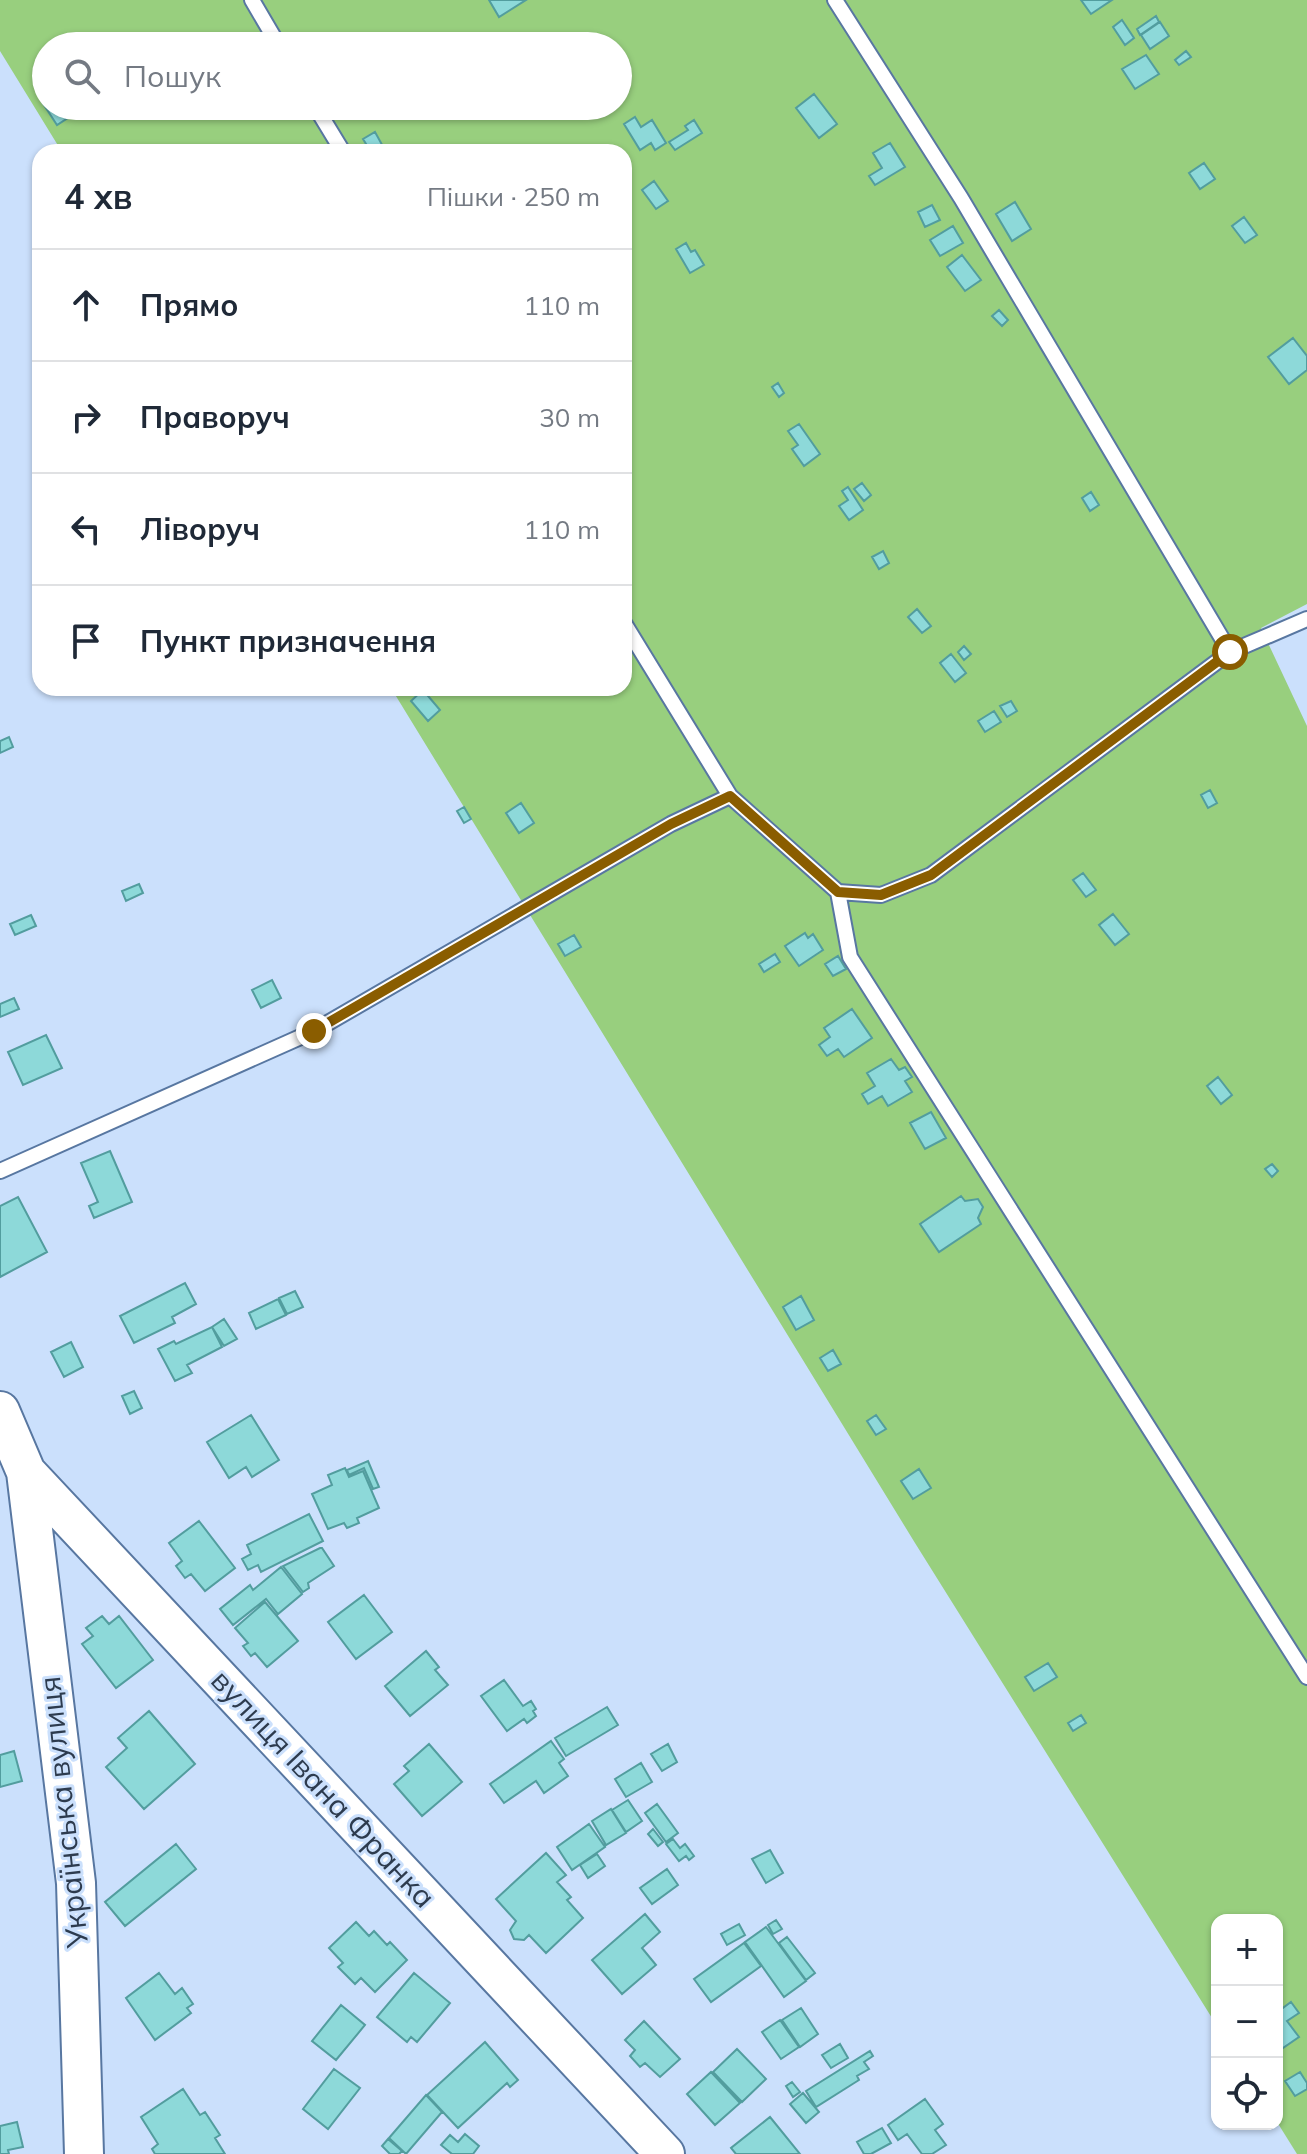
<!DOCTYPE html>
<html lang="uk">
<head>
<meta charset="utf-8">
<style>
	body { margin:0; font-family:Mulish,sans-serif; background:#f2f2f3; color:#1f2937 }
	.controls { position:absolute; right:24px; bottom:24px; display:grid; overflow:hidden; border-radius:16px; box-shadow:0 2px 6px #0004 }
	.controls button { width:72px; height:72px; display:grid; place-items:center; padding:0; border:0; border-bottom:2px solid #e0e1e3; background:#fff; color:#1f2937; font:40px sans-serif }
	.stop { position:absolute; width:24px; height:24px; margin:-18px; border:6px solid #8a5d00; border-radius:50%; background:#fff }
	.stop.end { background:#8a5d00; border-color:#fff; box-shadow:0 2px 8px #0008 }
	.list { margin:0; padding:0; list-style:none }
	h2 { display:flex; justify-content:space-between; align-items:center; height:104px; margin:0; padding:0 32px; font-size:34px }
	h2 small { font-size:26px; font-weight:400; color:#747a83 }
	.list li { display:grid; grid-template-columns:52px 1fr auto; gap:24px; align-items:center; box-sizing:border-box; height:112px; padding:0 32px; border-top:2px solid #e0e1e3 }
	.list b { display:block; font-size:30px; white-space:nowrap }
	.list em { font-size:26px; font-style:normal; color:#747a83 }
	.icon { flex:none; width:44px; height:44px; fill:none; stroke:currentColor; stroke-width:2; stroke-linecap:round; stroke-linejoin:round }
	.map { position:relative; flex:none; width:1307px; height:2154px; overflow:hidden }
	.search { position:absolute; background:#fff; box-shadow:0 2px 6px #0004; left:32px; top:32px; width:600px; height:88px; display:flex; align-items:center; gap:20px; box-sizing:border-box; padding:0 28px; border-radius:44px; color:#747a83; font-size:30px }
	.panel { position:absolute; background:#fff; box-shadow:0 2px 6px #0004; left:32px; top:144px; width:600px; height:552px; border-radius:24px }
	.map>svg:first-child { display:block }
	.green { fill:#98cf7e; fill-rule:evenodd }
	.building { fill:#8dd9d9; stroke:#529d9e; stroke-width:2 }
	.lines { fill:none; stroke-linecap:round; stroke-linejoin:round }
	.lane-casing { stroke:#5877a1; stroke-width:18 }
	.secondary-casing { stroke:#5877a1; stroke-width:42 }
	.lane { stroke:#fff; stroke-width:14 }
	.secondary { stroke:#fff; stroke-width:38 }
	.route { stroke:#8a5d00; stroke-width:10 }
	.labels { text-anchor:middle; stroke-width:6; stroke-linejoin:round; paint-order:stroke }
	.street-label { font-size:30px; fill:#2d3b4e; stroke:#cbe0fc }
</style>
</head>
<body>
<div class="map">
<svg width="1307" height="2154" viewBox="0 0 1307 2154">
	<rect width="100%" height="100%" fill="#cbe0fc"/>
	<path class="green" d="M0 0H1307V604L1261 628 1307 726V2154H1297L1277 2122V1920H1217V2026L915 1543 391 688H624V152H62L0 51ZM46 46H618V106H46Z"/>
	<path class="building" d="M489 0H526L499 17Z
		M1081 0H1112L1091 14Z
		M1156 16 1159 22 1140 35 1137 29Z
		M1122 20 1134 38 1125 45 1113 27Z
		M1160 22 1169 36 1150 49 1141 35Z
		M1186 51 1191 57 1179 65 1175 60Z
		M1146 55 1159 74 1135 89 1122 69Z
		M814 94 837 124 819 138 796 108Z
		M46 100V106H73L77 112 57 125 42 102Z
		M578 106H595L583 114Z
		M635 117 641 127 652 120 666 143 655 150 651 143 640 150 624 124Z
		M694 120 702 133 675 150 669 142 688 130 685 126Z
		M375 132 386 152H371L363 139Z
		M890 143 905 167 875 185 869 176 882 168 873 153Z
		M1204 163 1215 179 1200 189 1189 173Z
		M654 181 668 201 656 209 642 190Z
		M1015 202 1031 229 1012 241 996 214Z
		M932 205 940 220 925 227 918 212Z
		M1244 217 1257 235 1245 243 1232 226Z
		M953 226 963 243 940 256 930 240Z
		M686 243 691 252 695 250 704 265 690 273 676 249Z
		M962 255 981 280 965 291 947 267Z
		M999 310 1008 320 1002 326 992 316Z
		M1293 338 1307 356V370L1289 384 1268 357Z
		M778 383 784 393 779 397 772 387Z
		M799 424 820 454 804 466 792 449 798 445 788 431Z
		M862 483 871 495 864 501 854 489Z
		M848 487 863 510 849 520 839 506 848 500 842 491Z
		M1091 492 1099 505 1090 511 1082 498Z
		M883 551 889 563 879 569 872 557Z
		M917 609 931 626 922 633 908 617Z
		M964 646 971 654 964 660 958 652Z
		M951 654 966 673 955 682 940 663Z
		M423 690 440 710 428 721 411 701Z
		M1011 701 1017 711 1007 717 1000 706Z
		M994 711 1001 722 985 732 978 721Z
		M9 737 13 747 0 753V741Z
		M1210 790 1217 803 1208 808 1201 795Z
		M521 803 534 823 519 833 506 813Z
		M464 807 471 819 464 823 457 811Z
		M1083 873 1096 890 1086 897 1073 880Z
		M139 884 143 893 126 901 122 891Z
		M1113 914 1129 934 1115 945 1099 925Z
		M31 915 36 926 15 935 10 924Z
		M805 933 808 938 813 934 823 950 799 966 785 946Z
		M574 935 581 947 565 956 558 944Z
		M775 954 780 962 764 972 759 964Z
		M838 956 846 969 833 976 825 964Z
		M272 980 281 998 261 1008 252 990Z
		M14 998 19 1009 0 1017V1004Z
		M852 1009 872 1038 844 1057 838 1049 827 1056 819 1045 830 1037 824 1028Z
		M46 1035 62 1068 23 1085 8 1052Z
		M891 1059 899 1070 905 1067 912 1077 905 1081 912 1092 888 1106 882 1096 868 1104 862 1094 875 1086 867 1073Z
		M1218 1077 1232 1095 1221 1104 1207 1086Z
		M931 1112 946 1138 925 1149 910 1123Z
		M110 1151 132 1202 94 1218 89 1206 98 1202 81 1163Z
		M1272 1164 1278 1171 1272 1177 1265 1169Z
		M961 1196 965 1201 978 1199 983 1207 978 1218 981 1224 939 1252 920 1224Z
		M18 1197 47 1252 0 1277V1206Z
		M185 1283 196 1304 172 1317 175 1323 134 1343 120 1316Z
		M295 1291 303 1307 287 1314 279 1298Z
		M801 1296 814 1320 796 1330 783 1307Z
		M278 1299 286 1315 256 1329 249 1313Z
		M224 1319 237 1339 224 1346 212 1327Z
		M212 1327 222 1347 187 1365 192 1373 175 1381 158 1349 174 1341 176 1344Z
		M71 1342 83 1367 64 1377 51 1352Z
		M833 1350 841 1364 828 1371 820 1358Z
		M134 1391 142 1408 130 1414 122 1396Z
		M251 1415 279 1460 252 1477 246 1467 229 1478 207 1442Z
		M876 1415 886 1429 876 1435 867 1421Z
		M368 1461 379 1487 373 1489 364 1468 349 1475 347 1470Z
		M345 1468 349 1477 363 1471 379 1508 357 1518 359 1523 347 1528 344 1523 328 1529 312 1494 332 1485 328 1475Z
		M919 1469 931 1488 913 1499 901 1481Z
		M309 1514 323 1541 261 1572 258 1565 248 1570 242 1559 251 1554 247 1545Z
		M199 1521 235 1568 205 1591 191 1574 185 1578 176 1566 182 1561 169 1543Z
		M320 1548H322L334 1566 308 1583 309 1588 303 1592 283 1566Z
		M281 1567 302 1594 278 1614 266 1599 233 1625 220 1609 250 1585 253 1590Z
		M364 1595 392 1632 356 1659 328 1622Z
		M265 1602 298 1641 267 1667 255 1653 251 1656 243 1646 248 1643 235 1628Z
		M102 1616 109 1624 119 1616 153 1660 116 1688 82 1644 93 1636 86 1628Z
		M426 1651 439 1667 435 1670 448 1685 410 1716 385 1686Z
		M1048 1663 1057 1677 1034 1691 1025 1677Z
		M504 1680 523 1706 531 1701 536 1709 533 1711 536 1716 527 1723 524 1719 507 1731 481 1696Z
		M607 1707 618 1725 566 1756 555 1738Z
		M149 1711 195 1764 144 1809 106 1767 127 1748 118 1738Z
		M1081 1715 1086 1723 1073 1731 1068 1723Z
		M551 1741 564 1759 559 1763 568 1776 544 1793 536 1781 504 1803 490 1784Z
		M429 1744 462 1782 422 1816 394 1784 409 1771 404 1766Z
		M668 1744 677 1762 662 1771 651 1754Z
		M14 1751 22 1781 0 1787V1755Z
		M641 1763 652 1782 626 1797 615 1779Z
		M628 1800 642 1821 626 1832 612 1810Z
		M657 1804 678 1833 666 1842 645 1813Z
		M611 1809 626 1833 606 1845 592 1821Z
		M589 1824 605 1847 572 1870 557 1847Z
		M653 1829 663 1842 658 1846 648 1834Z
		M673 1839 680 1848 685 1844 694 1856 689 1860 686 1856 679 1861 666 1844Z
		M176 1844 196 1869 125 1926 105 1902Z
		M770 1850 783 1873 766 1883 752 1859Z
		M546 1853 566 1875 557 1882 571 1897 567 1900 583 1918 546 1953 529 1935 524 1940 514 1939 510 1930 516 1921 496 1899Z
		M597 1854 605 1866 588 1878 580 1865Z
		M667 1869 678 1885 652 1904 640 1888Z
		M645 1914 660 1932 642 1948 656 1965 622 1994 592 1960Z
		M776 1920 782 1929 773 1934 768 1925Z
		M356 1922 369 1936 374 1931 387 1945 390 1942 407 1960 375 1992 361 1978 355 1984 338 1967 343 1963 329 1948Z
		M739 1924 745 1935 727 1945 721 1934Z
		M766 1927 806 1981 784 1997 745 1942Z
		M787 1937 815 1973 806 1980 779 1943Z
		M744 1943 761 1966 711 2002 694 1979Z
		M159 1973 175 1994 182 1988 193 2004 187 2008 191 2013 155 2040 126 1998Z
		M414 1973 450 2003 417 2042 411 2037 407 2042 377 2017Z
		M1291 2002 1299 2013 1287 2021 1299 2037 1277 2052V2006L1280 2010Z
		M341 2005 365 2025 336 2060 312 2041Z
		M801 2008 818 2034 800 2047 782 2020Z
		M780 2020 799 2047 781 2059 762 2032Z
		M644 2021 680 2059 660 2077 645 2063 640 2067 630 2056 635 2050 625 2040Z
		M485 2042 518 2080 510 2087 507 2083 458 2128 427 2095Z
		M840 2044 848 2058 831 2068 822 2055Z
		M737 2049 766 2079 742 2102 713 2072Z
		M870 2051 873 2056 864 2062 869 2069 857 2076 859 2080 816 2107 806 2091Z
		M334 2069 360 2088 328 2129 303 2109Z
		M711 2072 740 2103 715 2125 687 2094Z
		M1300 2072 1307 2083V2089L1295 2096 1285 2081Z
		M792 2082 800 2092 793 2097 786 2086Z
		M183 2089 200 2115 205 2112 220 2135 215 2138 225 2154H155L152 2149 158 2144 141 2117Z
		M803 2093 819 2112 806 2123 790 2104Z
		M426 2095 442 2112 406 2154 389 2138Z
		M925 2099 943 2124 935 2130 946 2145 932 2154H922L907 2134 898 2140 888 2125Z
		M770 2117 800 2154H736L731 2148Z
		M17 2122 23 2147 8 2150 9 2154H0V2126Z
		M882 2128 891 2143 871 2154H864L857 2142Z
		M465 2134 479 2146 473 2154H452L441 2145 450 2135 458 2142Z
		M388 2139 402 2151 399 2154H390L382 2146Z"/>
	<g class="lines">
		<defs>
			<path id="lane" d="M252 0 279 46
				M835 0 961 198 1230 652
				M315 106 343 152
				M624 623 730 796
				M838 892 850 957 1307 1677
				M0 1171 314 1031 671 824 730 796 838 892 881 895 931 875 1230 652 1307 619"/>
			<path id="secondary" d="M0 1411 26 1472 665 2154
				M26 1472 76 1883 84 2154"/>
		</defs>
		<use href="#lane" class="lane-casing"/>
		<use href="#secondary" class="secondary-casing"/>
		<use href="#lane" class="lane"/>
		<use href="#secondary" class="secondary"/>
	</g>
	<g class="lines">
		<path class="route" d="M314 1031 671 824 730 796 838 892 881 895 931 875 1230 652"/>
	</g>
	<g class="labels">
		<g class="street-label">
			<text transform="translate(323 1789) rotate(47)" y="10">вулиця Івана Франка</text>
			<text transform="translate(64 1812) rotate(-96)" y="10">Українська вулиця</text>
		</g>
	</g>
</svg>
<div class="controls">
<button>+</button>
<button>−</button>
<button><svg class="icon" aria-label="locate" viewBox="0 0 24 24"><circle cx="12" cy="12" r="6"/><path d="M12 2v4M12 18v4M2 12h4M18 12h4"/></svg></button>
</div>
<div class="stop" style="left:1230px;top:652px"></div>
<div class="stop end" style="left:314px;top:1031px"></div>
<div class="search"><svg class="icon" aria-label="search" viewBox="0 0 24 24"><circle cx="10" cy="10" r="6"/><path d="M15 15l6 6"/></svg>Пошук</div>
<section class="panel">
<h2>4 хв<small>Пішки · 250 m</small></h2>
<ul class="list">
<li><svg class="icon" aria-label="ahead" viewBox="0 0 24 24"><path d="M12 20V5M6 11l6-6 6 6"/></svg><div><b>Прямо</b></div><em>110 m</em></li>
<li><svg class="icon" aria-label="right" viewBox="0 0 24 24"><path d="M7 20v-9h11M14 6l5 5-5 5"/></svg><div><b>Праворуч</b></div><em>30 m</em></li>
<li><svg class="icon" aria-label="left" viewBox="0 0 24 24"><path d="M17 20v-9H6M10 6l-5 5 5 5"/></svg><div><b>Ліворуч</b></div><em>110 m</em></li>
<li><svg class="icon" aria-label="arrive" viewBox="0 0 24 24"><path d="M6 21V4h12l-3 4 3 4H6"/></svg><div><b>Пункт призначення</b></div></li>
</ul>
</section>
</div>
</body>
</html>
